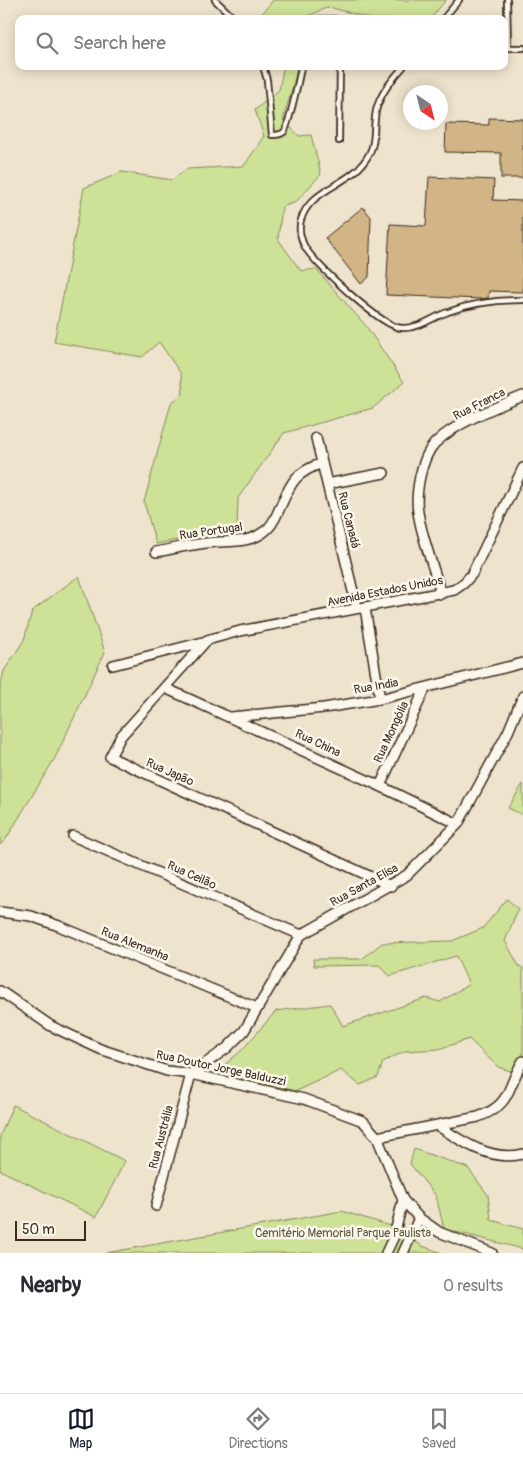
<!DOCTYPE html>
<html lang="en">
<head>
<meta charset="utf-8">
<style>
	body { margin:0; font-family:Pangolin,sans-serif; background:#f2f2f3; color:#2b2b33 }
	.compass { position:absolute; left:403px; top:85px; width:45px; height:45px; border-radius:50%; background:#fff; box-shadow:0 2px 12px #0003; rotate:145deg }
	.scale { position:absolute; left:15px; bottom:12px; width:71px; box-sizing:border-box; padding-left:5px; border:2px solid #3b2a1e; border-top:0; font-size:14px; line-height:18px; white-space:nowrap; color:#3b2a1e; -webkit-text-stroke:4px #fbf7ec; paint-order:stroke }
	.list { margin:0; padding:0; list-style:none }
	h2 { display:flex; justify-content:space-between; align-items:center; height:65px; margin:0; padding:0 20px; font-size:21px }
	h2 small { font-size:16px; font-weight:400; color:#7c7c81 }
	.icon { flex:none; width:28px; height:28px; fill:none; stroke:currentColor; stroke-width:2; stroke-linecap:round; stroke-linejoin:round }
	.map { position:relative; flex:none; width:523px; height:1253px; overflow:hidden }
	.search { position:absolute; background:#fff; box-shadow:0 2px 12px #0003; left:15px; right:15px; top:15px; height:55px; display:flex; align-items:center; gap:12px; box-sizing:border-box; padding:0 18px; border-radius:10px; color:#7c7c81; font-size:19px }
	.sheet { height:140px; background:#fff }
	nav { display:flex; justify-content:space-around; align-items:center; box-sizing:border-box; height:70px; border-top:1px solid #e1e1e2; background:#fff; font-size:14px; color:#7c7c81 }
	nav a { display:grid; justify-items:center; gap:2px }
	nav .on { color:#111827 }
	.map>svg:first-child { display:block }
	.green { fill:#cde297; stroke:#84865a }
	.building { fill:#d1b586; stroke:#3b2a1e }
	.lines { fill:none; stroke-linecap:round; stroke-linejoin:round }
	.service-casing { stroke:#3b2a1e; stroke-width:8 }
	.minor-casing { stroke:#3b2a1e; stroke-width:12 }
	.service { stroke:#fbf7ec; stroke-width:4.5 }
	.minor { stroke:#fbf7ec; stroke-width:9 }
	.labels { text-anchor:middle; stroke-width:5; stroke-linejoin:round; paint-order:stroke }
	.street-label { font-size:12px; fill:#3b2a1e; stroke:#fbf7ec }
	.park-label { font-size:12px; fill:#60583c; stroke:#fbf7ec }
</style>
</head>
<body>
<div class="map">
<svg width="523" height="1253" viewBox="0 0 523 1253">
	<rect width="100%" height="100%" fill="#eee3cd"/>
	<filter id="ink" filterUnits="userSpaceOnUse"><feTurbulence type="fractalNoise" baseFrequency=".02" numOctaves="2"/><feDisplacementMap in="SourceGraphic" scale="10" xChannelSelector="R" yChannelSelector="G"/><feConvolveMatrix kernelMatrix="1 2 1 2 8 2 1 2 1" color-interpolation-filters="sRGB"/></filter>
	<g filter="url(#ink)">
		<path class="green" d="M273 0H446L430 19H372L329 7 301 19H258Z
			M281 66H298V68L283 120 299 136 311 135 321 174 296 202 282 207 278 239 301 271 316 269 366 326 404 382 373 408 284 433 238 498 237 529 156 544 144 502 171 403 183 394 181 374 159 342 142 357 54 342 84 188 122 172 172 180 187 169 244 166 264 136 255 110 279 90 283 69Z
			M79 576 105 652 55 758 6 839 0 845V688L4 671 24 640 32 611Z
			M523 784V815L508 808Z
			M507 899 518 909 505 941 519 966 523 968V1075L498 1067 469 1039 439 1049 405 1051 383 1062 378 1077 360 1085 341 1070 296 1091 214 1074 243 1049 276 1011 330 1004 343 1026 426 998 440 1002 469 984 456 956 390 976 379 965 314 966 313 959H362L382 943 452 941 483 928Z
			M13 1105 125 1161 96 1217 0 1170V1136Z
			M414 1149 468 1168 488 1195 491 1220 523 1229V1249L444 1229 436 1196 410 1164Z
			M342 1211 391 1226 422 1246 442 1253H106Z"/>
		<path class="building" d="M489 118 523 119V178H501V153L445 152 446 124 489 125Z
			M429 177 494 180 493 200 523 201V292L489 291 488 298 480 299 386 295 390 224 426 226Z
			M363 207 371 217 369 277 361 284 325 238Z"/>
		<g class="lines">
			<defs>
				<path id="service" d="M215 0 235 19
					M507 0 508 48
					M318 19H335
					M443 19 459 0
					M504 48H523
					M263 66 267 80 272 135C276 135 281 135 284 132 288 128 300 75 301 66
					M404 66C392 80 380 93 376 111 372 131 378 144 364 162 348 185 309 190 301 220 298 229 301 241 306 249 319 267 381 327 402 328 419 329 433 317 448 312 472 303 497 300 523 300
					M339 141 340 66"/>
				<path id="minor" d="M316 438 357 608
					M327 484 384 473
					M156 552C172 549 189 545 206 543 226 540 248 545 265 531 271 527 275 519 278 512 291 484 292 474 322 463
					M441 594C434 567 422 539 418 512 415 493 421 458 435 443 455 423 496 407 523 396
					M365 608 380 699
					M113 665 207 641
					M165 688 380 786 458 824
					M231 717 324 708 380 699 523 663
					M380 786 425 689
					M73 836 301 935
					M391 886 110 757 121 736 207 640 240 631 454 590 464 583 472 574 523 468
					M0 912 31 916 59 926 257 1008
					M0 991 51 1026 100 1049 167 1071 191 1074 304 1099 363 1121 377 1137 403 1200 419 1218 439 1232 492 1253
					M191 1074 227 1048 244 1031 301 935 407 875 458 824 508 732 523 696
					M437 1125C462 1142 492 1162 523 1154
					M377 1137 478 1117C513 1104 506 1088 523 1061
					M156 1206 191 1074
					M386 1253 394 1236 403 1200
					M403 1253 419 1218"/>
			</defs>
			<use href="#service" class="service-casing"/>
			<use href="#minor" class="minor-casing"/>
			<use href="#service" class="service"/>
			<use href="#minor" class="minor"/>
		</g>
	</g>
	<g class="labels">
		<g class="street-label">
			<text transform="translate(479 404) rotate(-27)" y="4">Rua Franca</text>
			<text transform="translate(349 520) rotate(76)" y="4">Rua Canadá</text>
			<text transform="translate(211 531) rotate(-8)" y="4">Rua Portugal</text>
			<text transform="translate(385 591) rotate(-11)" y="4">Avenida Estados Unidos</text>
			<text transform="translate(376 686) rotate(-10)" y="4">Rua India</text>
			<text transform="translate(391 732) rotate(-65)" y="4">Rua Mongólia</text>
			<text transform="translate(318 743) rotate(25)" y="4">Rua China</text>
			<text transform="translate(170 772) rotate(24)" y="4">Rua Japão</text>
			<text transform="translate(192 875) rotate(24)" y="4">Rua Ceilão</text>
			<text transform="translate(364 885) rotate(-29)" y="4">Rua Santa Elisa</text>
			<text transform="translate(135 944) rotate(22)" y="4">Rua Alemanha</text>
			<text transform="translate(221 1068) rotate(12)" y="4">Rua Doutor Jorge Balduzzi</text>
			<text transform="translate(161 1137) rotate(-75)" y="4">Rua Austrália</text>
		</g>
		<g class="park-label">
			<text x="343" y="1237">Cemitério Memorial Parque Paulista</text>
		</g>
	</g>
</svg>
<svg class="compass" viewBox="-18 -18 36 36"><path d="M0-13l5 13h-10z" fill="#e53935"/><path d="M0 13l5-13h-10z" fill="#7c7c81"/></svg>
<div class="scale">50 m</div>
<div class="search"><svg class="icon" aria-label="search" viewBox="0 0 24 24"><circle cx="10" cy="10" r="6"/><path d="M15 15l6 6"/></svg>Search here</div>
</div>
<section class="sheet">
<h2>Nearby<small>0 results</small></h2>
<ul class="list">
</ul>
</section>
<nav>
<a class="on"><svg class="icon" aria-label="map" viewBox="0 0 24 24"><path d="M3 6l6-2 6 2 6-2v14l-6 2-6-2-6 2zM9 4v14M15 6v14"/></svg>Map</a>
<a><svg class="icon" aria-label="directions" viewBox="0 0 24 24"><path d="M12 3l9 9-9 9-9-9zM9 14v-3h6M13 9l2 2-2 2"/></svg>Directions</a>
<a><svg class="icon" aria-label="saved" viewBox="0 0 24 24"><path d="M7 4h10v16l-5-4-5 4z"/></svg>Saved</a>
</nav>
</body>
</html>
